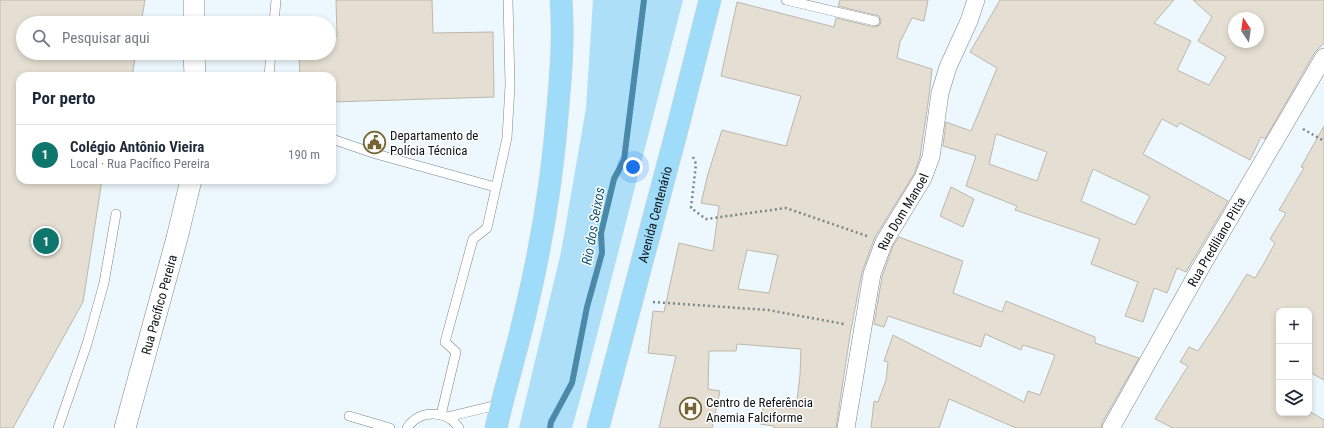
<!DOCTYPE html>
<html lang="pt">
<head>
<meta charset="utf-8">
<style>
	body { margin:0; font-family:"Roboto Condensed",sans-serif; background:#f6f6f7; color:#1f2937 }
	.controls { position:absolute; right:12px; bottom:12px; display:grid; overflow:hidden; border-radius:8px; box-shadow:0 2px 6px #0003 }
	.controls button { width:36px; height:36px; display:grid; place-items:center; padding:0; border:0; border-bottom:1px solid #e0e1e3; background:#fff; color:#1f2937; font:20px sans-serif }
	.compass { position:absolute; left:1228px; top:12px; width:36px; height:36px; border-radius:50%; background:#fff; box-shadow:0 2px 6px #0003; rotate:347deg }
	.you { position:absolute; left:633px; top:167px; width:14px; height:14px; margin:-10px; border:3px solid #fff; border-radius:50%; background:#1a73e8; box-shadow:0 0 0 6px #1a73e833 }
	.badge { display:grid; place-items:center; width:26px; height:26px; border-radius:50%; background:#0f766e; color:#fff; font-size:13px; font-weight:700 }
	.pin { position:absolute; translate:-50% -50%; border:2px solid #fff; box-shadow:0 1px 4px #0006 }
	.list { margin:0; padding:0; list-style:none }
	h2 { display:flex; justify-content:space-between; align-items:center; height:52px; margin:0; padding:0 16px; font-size:17px }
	h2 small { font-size:13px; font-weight:400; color:#747a83 }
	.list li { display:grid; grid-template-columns:26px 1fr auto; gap:12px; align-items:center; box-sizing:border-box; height:60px; padding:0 16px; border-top:1px solid #e0e1e3 }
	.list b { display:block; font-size:15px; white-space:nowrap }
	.list p { margin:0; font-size:13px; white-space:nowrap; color:#747a83 }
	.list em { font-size:13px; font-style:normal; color:#747a83 }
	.icon { flex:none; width:22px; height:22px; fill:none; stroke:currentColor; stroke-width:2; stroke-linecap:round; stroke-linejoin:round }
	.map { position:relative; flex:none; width:1324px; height:428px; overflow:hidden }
	.search { position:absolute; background:#fff; box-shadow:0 2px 6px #0003; left:16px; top:16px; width:320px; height:44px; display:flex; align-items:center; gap:10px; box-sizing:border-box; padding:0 14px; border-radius:22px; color:#747a83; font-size:15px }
	.panel { position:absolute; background:#fff; box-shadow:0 2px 6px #0003; left:16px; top:72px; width:320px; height:112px; border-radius:12px }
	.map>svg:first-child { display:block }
	.green { fill:#addff9 }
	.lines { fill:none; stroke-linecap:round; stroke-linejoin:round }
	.stream { stroke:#4a89a8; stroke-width:6 }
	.building { fill:#e4dfd2; stroke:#bcb7ab; fill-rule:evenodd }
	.service-casing { stroke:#79858c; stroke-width:10 }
	.minor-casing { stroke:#79858c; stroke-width:18 }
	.tertiary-casing { stroke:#79858c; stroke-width:22 }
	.primary-casing { stroke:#d4d5d5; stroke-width:23 }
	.path { stroke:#7c8488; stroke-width:2.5; stroke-dasharray:2 3; stroke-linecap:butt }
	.service { stroke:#fff; stroke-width:9 }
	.minor { stroke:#fff; stroke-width:17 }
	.tertiary { stroke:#fff; stroke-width:21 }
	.primary { stroke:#9edcfa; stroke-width:22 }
	.labels { text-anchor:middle; stroke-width:3; stroke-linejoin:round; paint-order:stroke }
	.poi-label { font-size:13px; fill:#101417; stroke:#fff; text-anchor:start }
	.street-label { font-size:13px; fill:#101417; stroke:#fff }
	.water-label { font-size:14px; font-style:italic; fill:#135977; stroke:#fff }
</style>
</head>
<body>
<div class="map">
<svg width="1324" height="428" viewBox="0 0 1324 428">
	<rect width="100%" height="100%" fill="#edf8fe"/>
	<path class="green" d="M593 0H683L588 370 572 428H519L561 252 586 108Z"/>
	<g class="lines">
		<path class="stream" d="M550 428 551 422 572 383 587 307 602 253 601 233 614 179 624 160 644 0"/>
	</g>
	<path class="building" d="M0 0H145L141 23H23V53H136L132 76H20V180H102L83 302 13 428H0Z
		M336 0H432L433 33 493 32 494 97 332 102V76H300L299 53H329V37L337 36Z
		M840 0H928L924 21 912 18 900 42 897 58 932 69 929 96 920 157 914 174 875 237 862 272 850 335 836 428H774V426L760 424 764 404 796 409 800 375 801 349 737 344 736 351H709L708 389 720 391 712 428H659L676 356 648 353 653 311 664 312 679 243 713 251 719 206 701 203 708 174 722 130 786 146 801 96 721 76 737 2 834 27 836 18 874 27 880 25 881 20 879 16 838 6ZM747 250 778 255 769 293 738 289Z
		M1000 0H1174L1154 23 1191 41 1177 70 1209 85 1226 57 1198 41 1212 17 1193 0H1324V43L1315 52 1265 139 1261 137 1250 160 1180 123 1177 127 1162 119 1143 154 1228 201 1186 272 1177 268 1167 293 1154 288 1143 322 1125 316 1138 282 1091 264 1100 239 1015 210 1017 206 966 186 976 156 943 146 946 122 971 131 997 68 970 52ZM1234 18H1258V42H1234ZM996 134 1047 152 1037 181 989 164ZM1093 169 1150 196 1135 225 1081 201Z
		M1324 126V380L1309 372V311H1279V413H1309V411L1324 420V428H1173L1155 419 1188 366 1180 362 1189 347 1198 351 1218 321 1247 274 1255 278 1263 265 1275 243 1270 239 1286 213 1279 210 1304 168 1301 167Z
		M951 187 974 199 963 227 940 216Z
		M899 237 963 261 953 293 1002 312 1006 301 1095 337V343L1139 358 1102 423 1101 428H1016L949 399 939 428H871L874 401 878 402 886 380 888 362 884 361 893 335 1024 402 1028 391 1040 395 1055 355 1023 345 1021 350 985 334 981 347 888 316 884 327 874 324 882 277 893 246Z"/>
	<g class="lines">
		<defs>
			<path id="service" d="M786 0 875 21
				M274 23 276 0
				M269 76 271 53
				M332 139 376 154 495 187
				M441 415 456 352 445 342 473 239 487 228 507 138 510 85 508 0
				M349 416 390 428
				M447 417 501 404
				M58 428 87 344 104 283 116 214
				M407 428C420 409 447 410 459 428"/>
			<g id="minor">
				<path id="s1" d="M846 428 872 274 884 242 923 178 931 157 940 93 948 67 969 21 976 0"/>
				<path id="s2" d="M1111 428 1197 274 1324 57"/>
			</g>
			<g id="tertiary">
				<path d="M194 0V23"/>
				<path d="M194 53 195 76"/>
				<path id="s3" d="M125 428 177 238 191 180"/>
			</g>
			<g id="primary">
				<path d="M496 428C505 388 517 350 526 310 542 243 553 175 558 106 561 71 564 35 561 0"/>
				<path id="s4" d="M598 428 678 126 710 0"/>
			</g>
		</defs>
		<use href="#service" class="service-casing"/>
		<use href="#minor" class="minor-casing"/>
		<use href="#tertiary" class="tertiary-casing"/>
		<use href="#primary" class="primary-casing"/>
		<path class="path" d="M1303 129 1324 141
			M693 157 696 164 691 208 706 219 786 208 867 236
			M653 302 768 310 844 324"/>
		<use href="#service" class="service"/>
		<use href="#minor" class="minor"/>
		<use href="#tertiary" class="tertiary"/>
		<use href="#primary" class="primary"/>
	</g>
	<defs>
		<symbol id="civic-ring" viewBox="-11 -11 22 22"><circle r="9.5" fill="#fff" stroke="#776433" stroke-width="1.5"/><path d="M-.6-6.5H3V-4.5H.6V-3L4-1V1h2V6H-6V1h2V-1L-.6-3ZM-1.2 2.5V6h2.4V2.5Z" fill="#776433"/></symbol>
		<symbol id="hospital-ring" viewBox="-11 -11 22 22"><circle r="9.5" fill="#fff" stroke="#776433" stroke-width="1.5"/><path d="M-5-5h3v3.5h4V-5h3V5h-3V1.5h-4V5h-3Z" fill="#776433"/></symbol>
	</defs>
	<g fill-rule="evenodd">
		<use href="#civic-ring" x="362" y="130" width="25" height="25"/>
		<use href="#hospital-ring" x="678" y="396" width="25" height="25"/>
	</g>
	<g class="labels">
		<g class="poi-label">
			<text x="390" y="140">Departamento de<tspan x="390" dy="15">Polícia Técnica</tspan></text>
			<text x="706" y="407">Centro de Referência<tspan x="706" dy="15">Anemia Falciforme</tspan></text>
		</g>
		<g class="street-label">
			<text dy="5" stroke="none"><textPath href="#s1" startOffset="226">Rua Dom Manoel</textPath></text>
			<text dy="5" stroke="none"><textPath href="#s4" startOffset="221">Avenida Centenário</textPath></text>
			<text dy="5" stroke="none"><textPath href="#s2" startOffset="214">Rua Prediliano Pitta</textPath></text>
			<text dy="5" stroke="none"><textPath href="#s3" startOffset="128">Rua Pacífico Pereira</textPath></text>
		</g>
		<g class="water-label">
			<text transform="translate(593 226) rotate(-80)" y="5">Rio dos Seixos</text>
		</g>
	</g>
</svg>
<div class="controls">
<button>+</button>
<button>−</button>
<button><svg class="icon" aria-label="layers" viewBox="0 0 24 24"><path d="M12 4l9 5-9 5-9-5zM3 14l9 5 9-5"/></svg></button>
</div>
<svg class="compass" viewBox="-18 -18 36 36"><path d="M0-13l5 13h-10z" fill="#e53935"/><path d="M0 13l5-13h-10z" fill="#747a83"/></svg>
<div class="you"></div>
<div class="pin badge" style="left:46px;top:241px">1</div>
<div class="search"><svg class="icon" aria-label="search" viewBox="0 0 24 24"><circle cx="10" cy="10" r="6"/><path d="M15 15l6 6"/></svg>Pesquisar aqui</div>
<section class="panel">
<h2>Por perto<small></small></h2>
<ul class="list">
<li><span class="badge">1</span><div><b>Colégio Antônio Vieira</b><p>Local · Rua Pacífico Pereira</p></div><em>190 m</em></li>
</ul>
</section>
</div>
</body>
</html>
